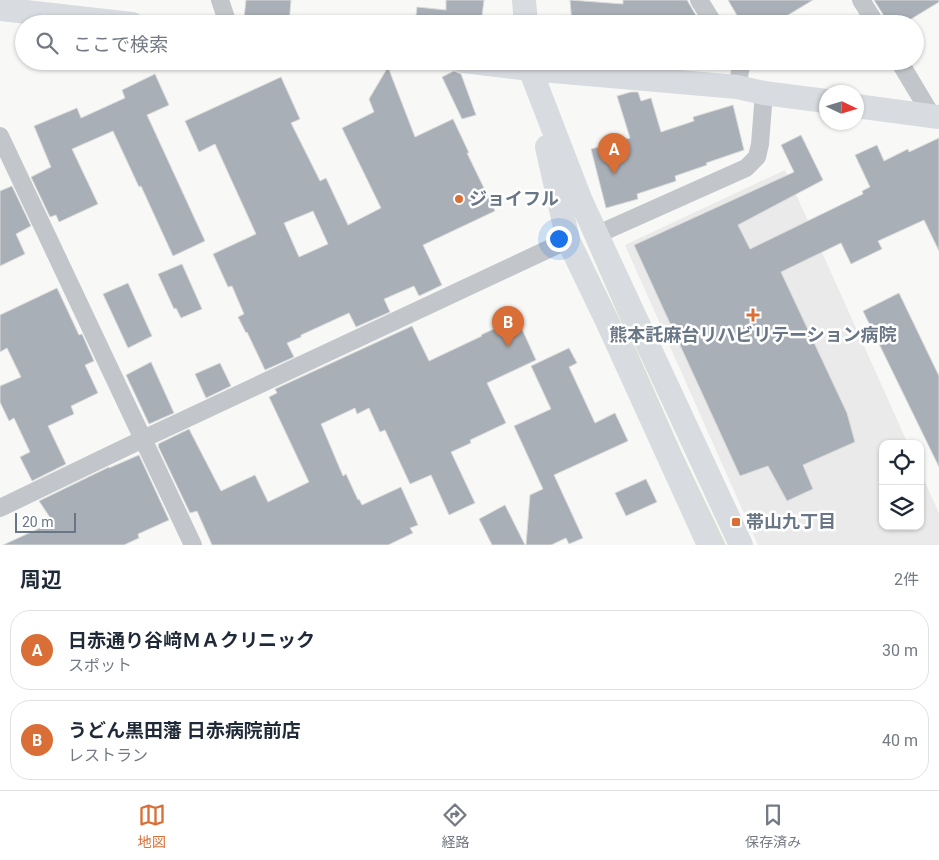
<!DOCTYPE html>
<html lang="ja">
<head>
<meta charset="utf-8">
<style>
	body { margin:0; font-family:Roboto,"Noto Sans JP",sans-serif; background:#f2f2f3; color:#1f2937 }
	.controls { position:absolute; right:15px; bottom:15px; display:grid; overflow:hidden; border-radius:10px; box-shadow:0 1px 4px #0004 }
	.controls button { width:45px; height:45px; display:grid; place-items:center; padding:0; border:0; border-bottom:1px solid #e0e1e3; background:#fff; color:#1f2937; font:25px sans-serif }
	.compass { position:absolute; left:819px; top:85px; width:45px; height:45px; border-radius:50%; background:#fff; box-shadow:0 1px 4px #0004; rotate:94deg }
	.scale { position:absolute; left:15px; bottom:12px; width:61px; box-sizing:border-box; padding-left:5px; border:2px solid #697685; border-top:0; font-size:14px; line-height:18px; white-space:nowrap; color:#697685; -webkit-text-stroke:4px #fff; paint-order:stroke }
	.you { position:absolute; left:558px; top:238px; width:18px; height:18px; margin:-12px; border:4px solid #fff; border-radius:50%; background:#1a73e8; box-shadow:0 0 0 8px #1a73e833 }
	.badge { display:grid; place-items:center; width:32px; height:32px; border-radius:50%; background:#d96f36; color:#fff; font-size:16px; font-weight:700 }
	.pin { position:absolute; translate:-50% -41px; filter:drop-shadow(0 1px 2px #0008) }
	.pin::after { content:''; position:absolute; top:26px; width:18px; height:15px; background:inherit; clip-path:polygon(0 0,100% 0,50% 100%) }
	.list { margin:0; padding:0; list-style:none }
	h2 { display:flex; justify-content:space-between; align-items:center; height:65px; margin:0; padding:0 20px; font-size:21px }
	h2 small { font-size:16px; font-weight:400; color:#747a83 }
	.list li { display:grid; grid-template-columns:32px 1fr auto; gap:15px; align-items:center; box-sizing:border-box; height:80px; margin:0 10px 10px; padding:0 10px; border:1px solid #e0e1e3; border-radius:20px }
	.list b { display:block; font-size:19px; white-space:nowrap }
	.list p { margin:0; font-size:16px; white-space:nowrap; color:#747a83 }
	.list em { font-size:16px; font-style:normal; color:#747a83 }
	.icon { flex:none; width:28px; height:28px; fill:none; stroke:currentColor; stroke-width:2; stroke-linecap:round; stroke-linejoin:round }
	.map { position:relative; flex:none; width:939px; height:545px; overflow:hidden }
	.search { position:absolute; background:#fff; box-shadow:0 1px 4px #0004; left:15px; right:15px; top:15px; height:55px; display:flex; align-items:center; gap:12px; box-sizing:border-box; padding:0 18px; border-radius:28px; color:#747a83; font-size:19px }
	.sheet { height:245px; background:#fff }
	nav { display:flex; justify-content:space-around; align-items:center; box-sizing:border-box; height:70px; border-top:1px solid #e0e1e3; background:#fff; font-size:14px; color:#747a83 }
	nav a { display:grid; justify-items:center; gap:2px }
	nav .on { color:#d96f36 }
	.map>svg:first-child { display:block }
	.built { fill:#e9eae9 }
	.green { fill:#d8ddd6 }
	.building { fill:#a8afb6; stroke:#dadad9; fill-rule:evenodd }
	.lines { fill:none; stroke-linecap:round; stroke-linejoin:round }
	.street { stroke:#c2c5c9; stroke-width:18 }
	.secondary { stroke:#d8dbdf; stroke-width:24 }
	.poi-dot { fill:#d96f36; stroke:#fff; stroke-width:2 }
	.labels { text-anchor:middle; stroke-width:5; stroke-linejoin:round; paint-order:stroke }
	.poi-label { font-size:18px; font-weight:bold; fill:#697685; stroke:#fff; text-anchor:start }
</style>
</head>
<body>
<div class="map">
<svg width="939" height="545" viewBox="0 0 939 545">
	<rect width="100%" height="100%" fill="#f8f9f6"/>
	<path class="built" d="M785 170 908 444H883V526H920V471L939 513V545H758L625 245Z"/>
	<path class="green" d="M571 207 609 288 682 453 726 545H721L654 397Z"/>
	<path class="building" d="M246 0H291L289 24 244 18Z
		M446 0H484L481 24H415L417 7 446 10Z
		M570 0 623 4V0H687L701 24H572Z
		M728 0H813L773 24H742Z
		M874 0H939V2L903 24H889Z
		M388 67 415 137 453 119 469 153H467L495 211 423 245 442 285 419 296 414 286 384 299 390 312 356 327 349 313 301 335V337L287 343 294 357 265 370 247 332 246 333 238 317 244 314 232 286 228 287 213 254 256 234 215 144 199 152 185 121 281 77 300 119 291 123 320 181 326 178 348 225 381 208 342 128 374 112 369 99ZM313 211 328 244 299 257 284 223Z
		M454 71 461 74 476 115 462 119 442 77Z
		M155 74 169 105 147 115 205 241 173 256 141 186 139 187 113 131 72 149 98 204 59 222 56 215 50 217 31 177 51 167 34 126 77 108 81 118 125 98 122 90Z
		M631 92H638L641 101 651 98 661 132 694 121 693 117 733 105 744 150 706 163 707 165 675 176 676 181 637 194 638 199 606 208 591 149 630 138 617 96Z
		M801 135 823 180 738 225 750 249 863 194 862 191 870 187 855 155 877 145 884 161 908 149 909 152 939 138V251L924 220 878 241 882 249 851 264 841 243 781 272 847 413 855 442 803 465 813 489 787 501 768 466 740 476 634 245 794 172 781 145Z
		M12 186 31 226 16 234 25 254 0 266V191Z
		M182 264 202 309 181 318 176 308 174 309 158 274Z
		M128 283 152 336 128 348 103 294Z
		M57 288 79 335 82 334 94 361 85 365 98 393 71 406 74 414 48 426 66 464 32 481 20 457 30 452 14 418 9 421 0 402V386L21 377 7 348 0 352V315Z
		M899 293 939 376V467L863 311Z
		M517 318 536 360 487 383 506 423 470 440 471 443 451 452 475 503 449 515 431 475 410 484 385 430 380 432 369 408 357 414 355 408 321 424 343 476 346 474 358 500 359 499 362 505 401 487 418 525 410 528 413 533 388 545H212L197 511 190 513 158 446H159L158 444 189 429 221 491 255 475 268 502 309 482 269 397 277 393 275 389 412 326 429 361 482 336 481 335Z
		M569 348 577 363 569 367 595 423 615 413 628 441 554 475 583 538 569 544 566 538 551 545H526L530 495 543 489 514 426 551 409 531 366Z
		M151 362 174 413 149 424 126 375Z
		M220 363 231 386 206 398 195 374Z
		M139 455 169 520 138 534 139 538 124 545H3L53 522 39 501 109 467V468Z
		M646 479 657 502 626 516 615 493Z
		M505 505 525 545H492L479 519Z"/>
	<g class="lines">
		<path class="street" d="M220 0 228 24
			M699 0 714 24
			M861 0 876 24
			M899 61 932 116
			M737 87 741 66 738 61
			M0 136 193 545
			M596 235 746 168 757 157 760 144 764 93
			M0 508 143 439 568 240"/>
		<path class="secondary" d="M524 0 526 24
			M0 9 132 24
			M463 61 530 69 737 87 764 93 826 101
			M530 69 581 201 741 545
			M856 106 939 117
			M547 147 568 240 608 323 709 545"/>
	</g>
	<g class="poi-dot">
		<circle cx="459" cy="199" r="5"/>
		<path d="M750.5 307.5h5v5h5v5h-5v5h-5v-5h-5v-5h5z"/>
		<rect x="731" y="517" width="10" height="10" rx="2.5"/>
	</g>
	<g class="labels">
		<g class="poi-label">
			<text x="469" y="205">ジョイフル</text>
			<text x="753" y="341" text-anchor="middle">熊本託麻台リハビリテーション病院</text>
			<text x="746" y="528">帯山九丁目</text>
		</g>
	</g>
</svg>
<div class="controls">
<button><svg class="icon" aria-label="locate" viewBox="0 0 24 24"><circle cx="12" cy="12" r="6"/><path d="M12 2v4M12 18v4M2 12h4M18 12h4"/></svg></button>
<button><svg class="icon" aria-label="layers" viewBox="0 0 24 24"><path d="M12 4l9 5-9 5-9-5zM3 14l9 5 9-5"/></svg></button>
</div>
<svg class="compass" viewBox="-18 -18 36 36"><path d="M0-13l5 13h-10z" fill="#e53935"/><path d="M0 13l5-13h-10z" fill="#747a83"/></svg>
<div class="scale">20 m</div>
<div class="you"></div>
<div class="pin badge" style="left:614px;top:174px">A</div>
<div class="pin badge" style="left:508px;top:347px">B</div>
<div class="search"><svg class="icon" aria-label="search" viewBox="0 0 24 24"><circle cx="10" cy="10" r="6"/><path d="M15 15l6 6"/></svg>ここで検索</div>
</div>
<section class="sheet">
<h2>周辺<small>2件</small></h2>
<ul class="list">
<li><span class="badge">A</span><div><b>日赤通り谷﨑ＭＡクリニック</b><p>スポット</p></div><em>30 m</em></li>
<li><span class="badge">B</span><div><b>うどん黒田藩 日赤病院前店</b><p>レストラン</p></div><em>40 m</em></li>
</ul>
</section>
<nav>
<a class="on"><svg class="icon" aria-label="map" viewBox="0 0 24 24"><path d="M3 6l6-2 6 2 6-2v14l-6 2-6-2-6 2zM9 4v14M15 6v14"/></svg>地図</a>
<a><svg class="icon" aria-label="directions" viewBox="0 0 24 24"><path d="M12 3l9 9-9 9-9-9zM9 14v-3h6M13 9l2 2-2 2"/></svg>経路</a>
<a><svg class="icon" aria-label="saved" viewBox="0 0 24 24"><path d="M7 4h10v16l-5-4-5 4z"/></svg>保存済み</a>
</nav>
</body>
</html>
